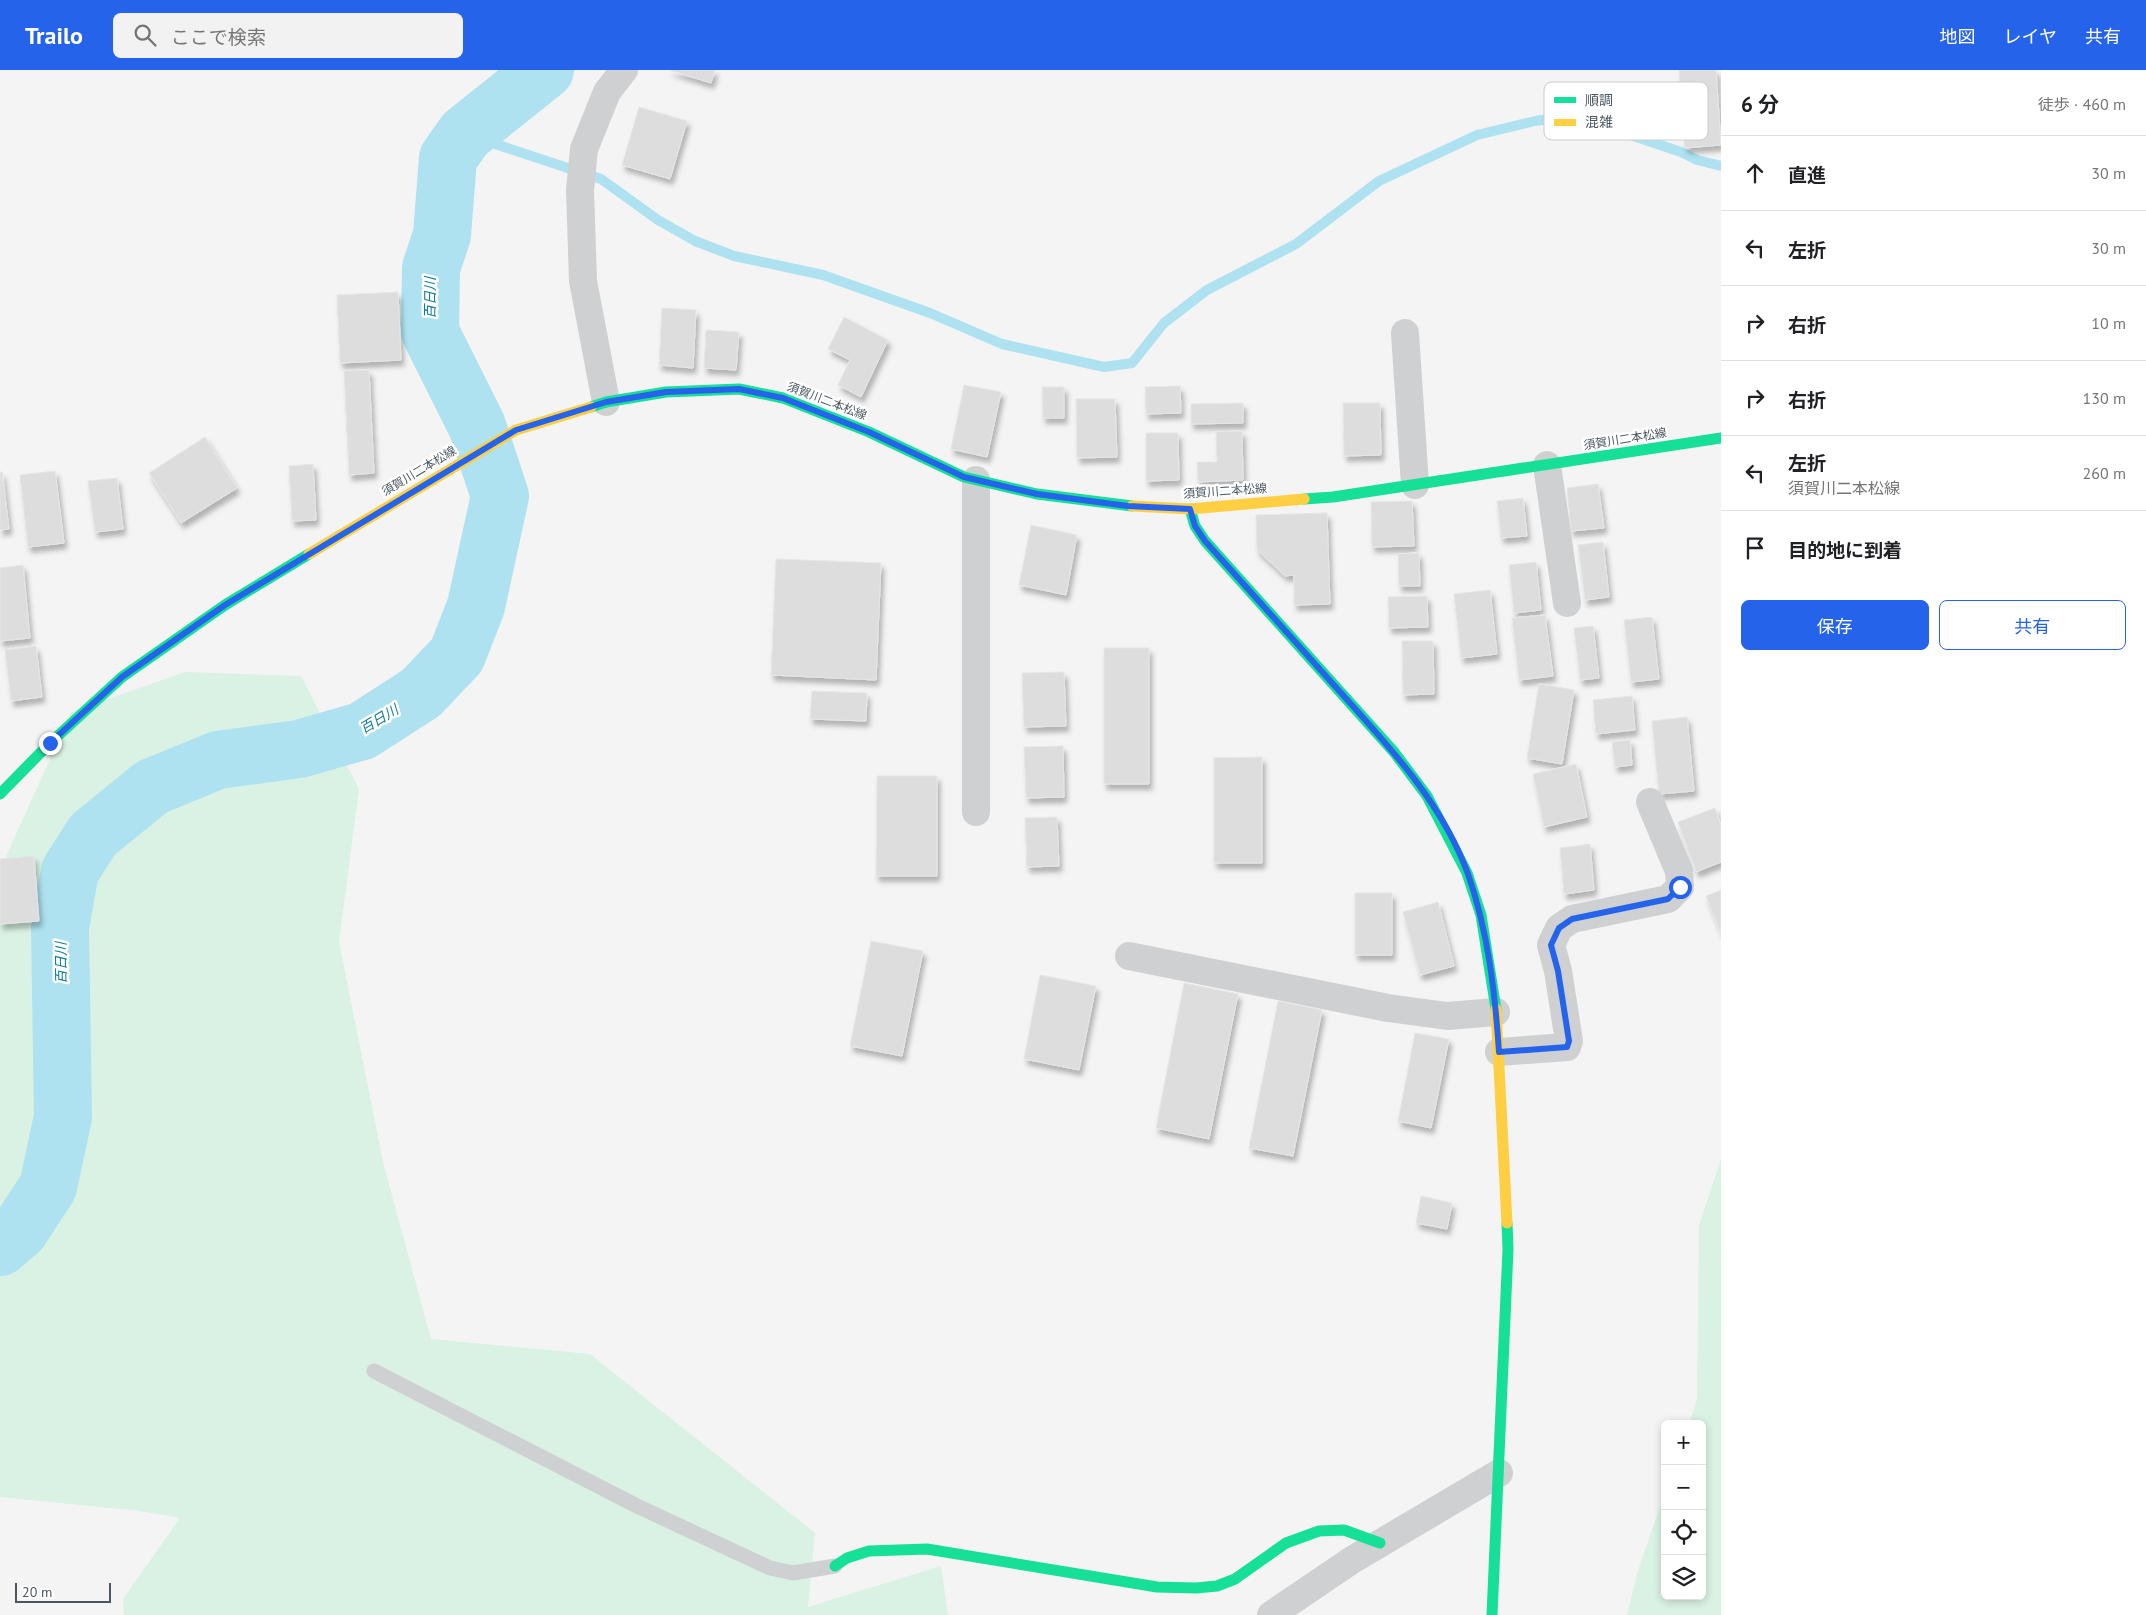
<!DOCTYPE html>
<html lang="ja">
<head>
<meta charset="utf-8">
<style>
	body { margin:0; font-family:"PT Sans","Noto Sans JP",sans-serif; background:#f2f2f2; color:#202124 }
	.controls { position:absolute; right:15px; bottom:15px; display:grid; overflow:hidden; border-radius:8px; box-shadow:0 2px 8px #0003 }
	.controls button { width:45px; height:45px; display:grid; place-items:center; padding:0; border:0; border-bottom:1px solid #e0e0e0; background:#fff; color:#202124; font:25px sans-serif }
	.scale { position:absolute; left:15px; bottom:12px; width:96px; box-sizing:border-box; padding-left:5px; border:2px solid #4a5661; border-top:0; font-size:14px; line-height:18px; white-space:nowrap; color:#4a5661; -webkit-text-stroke:4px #fff; paint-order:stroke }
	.stop { position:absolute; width:15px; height:15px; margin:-11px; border:4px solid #2563eb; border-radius:50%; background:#fff }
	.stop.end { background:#2563eb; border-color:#fff; box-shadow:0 1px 5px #0008 }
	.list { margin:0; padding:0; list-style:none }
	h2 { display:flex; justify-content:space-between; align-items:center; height:65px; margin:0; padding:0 20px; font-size:21px }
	h2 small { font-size:16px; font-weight:400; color:#757577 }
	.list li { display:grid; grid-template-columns:32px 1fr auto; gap:15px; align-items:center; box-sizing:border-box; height:75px; padding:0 20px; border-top:1px solid #e0e0e0 }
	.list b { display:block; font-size:19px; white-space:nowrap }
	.list p { margin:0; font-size:16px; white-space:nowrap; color:#757577 }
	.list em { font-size:16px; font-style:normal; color:#757577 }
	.actions { display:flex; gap:10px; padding:15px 20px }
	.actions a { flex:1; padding:11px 0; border:1px solid #2563eb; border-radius:8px; text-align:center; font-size:18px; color:#2563eb }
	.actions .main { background:#2563eb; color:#fff }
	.icon { flex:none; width:28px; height:28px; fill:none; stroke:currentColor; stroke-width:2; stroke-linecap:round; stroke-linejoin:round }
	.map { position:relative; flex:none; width:1721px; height:1545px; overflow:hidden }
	header { display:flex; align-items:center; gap:30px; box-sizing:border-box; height:70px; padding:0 25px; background:#2563eb; color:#fff }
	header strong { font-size:24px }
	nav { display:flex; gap:28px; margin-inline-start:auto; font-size:18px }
	.search { width:350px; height:45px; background:#f2f2f2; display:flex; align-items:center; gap:12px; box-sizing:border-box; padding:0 18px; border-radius:8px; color:#757577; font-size:19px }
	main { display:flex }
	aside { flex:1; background:#fff }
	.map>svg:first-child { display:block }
	.green { fill:#d9f2e3 }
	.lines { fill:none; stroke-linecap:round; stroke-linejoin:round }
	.stream { stroke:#aee2f0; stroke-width:10 }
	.river { stroke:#aee2f0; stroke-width:58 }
	.building { fill:#ddddde; stroke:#e5e6e7; filter:url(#shadow) }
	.lane { stroke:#ced0d2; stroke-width:15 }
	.street { stroke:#ced0d2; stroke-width:28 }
	.fast { stroke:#16e098; stroke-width:11 }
	.slow { stroke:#ffcf43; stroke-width:11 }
	.route { stroke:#2563eb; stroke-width:6 }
	.labels { text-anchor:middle; stroke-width:5; stroke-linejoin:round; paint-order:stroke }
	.street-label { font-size:12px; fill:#4a5661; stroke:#fff }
	.water-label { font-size:14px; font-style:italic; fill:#0c7c9b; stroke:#fff }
	.key { fill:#fff; stroke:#c9ccd0; stroke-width:1 }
	.key-label { font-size:14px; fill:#4a5661 }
</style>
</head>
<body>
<header>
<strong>Trailo</strong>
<div class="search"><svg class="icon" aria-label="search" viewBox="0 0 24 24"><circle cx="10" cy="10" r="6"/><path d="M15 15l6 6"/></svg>ここで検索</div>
<nav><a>地図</a><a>レイヤ</a><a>共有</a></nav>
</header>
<main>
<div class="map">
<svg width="1721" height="1545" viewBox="0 0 1721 1545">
	<defs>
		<filter id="shadow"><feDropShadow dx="3" dy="5.5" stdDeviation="2.5" flood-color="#0004"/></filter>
	</defs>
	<rect width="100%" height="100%" fill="#f4f4f4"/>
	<path class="green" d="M185 602 301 606 359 719 339 872 383 1092 431 1269 590 1284 815 1463 808 1537 941 1496 948 1545H124L123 1529 180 1448 140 1441 0 1427V800L71 642Z
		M1721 1089V1545H1627L1638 1500 1665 1423V1526H1702V1354H1689L1697 1329 1699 1155Z"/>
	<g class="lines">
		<path class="stream" d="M465 64 601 109 658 150 695 171 734 186 823 205 930 243 1002 274 1104 297 1132 293 1164 253 1207 220 1296 174 1379 111 1477 65 1535 51 1574 46 1681 82 1697 90 1721 96"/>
		<path class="river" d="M0 1177 19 1161 48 1117 63 1047 60 857 70 801 93 765 152 717 218 690 299 679 362 661 421 623 457 585 476 536 500 426 477 356 430 262 431 198 442 165 448 88 465 64 545 0"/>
	</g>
	<path class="building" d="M669 0H715L711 13Z
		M1679 0H1716L1721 75 1685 78Z
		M639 37 687 51 670 109 622 95Z
		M398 222 401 290 340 293 337 225Z
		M662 238 696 240 693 298 659 295Z
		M844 247 888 270 861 327 838 315 850 290 828 279Z
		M706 260 739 262 736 300 704 298Z
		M369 300 374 403 349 405 344 301Z
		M964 315 1001 322 987 387 951 379Z
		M1180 316 1181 343 1146 344 1145 317Z
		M1042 317H1064V348H1043Z
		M1076 329H1115L1117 387 1077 388Z
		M1243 333V353L1191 354V334Z
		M1343 333H1380L1381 385 1344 386Z
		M1242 361 1243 410 1198 412 1197 392H1217L1216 362Z
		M1146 363H1178L1179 410 1146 411Z
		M205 367 237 418 181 453 149 403Z
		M313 394 316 450 292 451 289 396Z
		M55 401 64 473 28 477 20 405Z
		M0 402H2L9 459 0 460Z
		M117 408 123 459 95 462 88 411Z
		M1598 414 1604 458 1571 461 1567 418Z
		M1523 428 1527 466 1501 468 1497 431Z
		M1412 431 1414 476 1372 477 1371 432Z
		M1327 443 1330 534 1294 535V505L1285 506 1257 480 1256 445Z
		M1031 455 1077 465 1066 525 1019 515Z
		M1603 472 1609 527 1585 530 1578 475Z
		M1419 483 1420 516H1399L1398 484Z
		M776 489 881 493 876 610 771 605Z
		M1536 492 1541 540 1514 543 1509 495Z
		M23 495 30 568 0 571V498Z
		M1490 520 1497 584 1461 588 1454 524Z
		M1427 526 1428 557 1389 558 1388 527Z
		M1545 545 1553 606 1519 610 1512 548Z
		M1652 547 1659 609 1631 612 1624 550Z
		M1593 556 1599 608 1580 610 1574 558Z
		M1402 571H1433L1434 624 1403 625Z
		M36 576 42 627 11 631 5 580Z
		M1104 578H1149V714H1104Z
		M1064 602 1066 656 1024 657 1022 603Z
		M1539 614 1574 620 1562 694 1527 688Z
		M812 621 867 623 866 651 810 649Z
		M1632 626 1635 660 1596 664 1593 630Z
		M1687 647 1694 721 1659 724 1652 651Z
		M1630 670 1632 695 1615 697 1612 672Z
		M1063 676 1064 727 1026 728 1024 677Z
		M1262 687V793H1214V688Z
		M1576 694 1587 747 1544 757 1533 704Z
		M877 706H937V806H876Z
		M1715 738 1721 755V792L1696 802 1678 752Z
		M1057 747 1059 796 1027 797 1025 748Z
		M1590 774 1594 820 1564 824 1560 778Z
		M34 786 39 851 0 854V789Z
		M1721 820V863L1706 826Z
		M1355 823H1392V885H1355Z
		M1438 832 1454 896 1420 905 1403 842Z
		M871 871 923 881 902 986 850 976Z
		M1040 905 1096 916 1079 1000 1024 989Z
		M1184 913 1238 924 1209 1069 1156 1058Z
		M1278 931 1322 940 1293 1086 1249 1078Z
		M1415 963 1449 969 1431 1058 1398 1051Z
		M1421 1126 1452 1133 1447 1159 1416 1153Z"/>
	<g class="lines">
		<path class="lane" d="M374 1301 637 1436 770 1498 793 1503 835 1496"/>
		<path class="street" d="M1405 263 1415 415
			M606 332 583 211 580 120 584 79 607 22 624 0
			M1547 395 1567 533
			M976 742V410
			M1129 886 1388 938 1447 946 1496 942
			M1499 982 1567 977 1569 971 1558 901 1551 875 1559 858 1572 849 1668 829 1680 817 1679 801 1650 732
			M1271 1545 1352 1490 1499 1403"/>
		<path class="fast" d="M591 337 606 332 666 322 739 319 783 328 869 362 964 407 1037 424 1132 436
			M1304 429 1333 427 1721 368
			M1190 439 1195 456 1205 471 1394 682 1427 726 1467 803 1481 845 1496 939
			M0 724 50 673 122 607 225 535 309 484
			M835 1496 847 1488 869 1481 927 1479 1157 1517 1196 1518 1217 1516 1235 1509 1286 1473 1319 1461 1344 1460 1380 1473
			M1492 1545 1508 1179 1507 1153"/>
		<path class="slow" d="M1132 436 1190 439 1304 429
			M309 484 516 360 591 337
			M1496 939 1507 1153"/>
	</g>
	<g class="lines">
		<path class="route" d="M50 673 122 607 225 535 516 360 606 332 666 322 739 319 783 328 869 362 964 407 1037 424 1128 436 1190 439 1195 456 1205 471C1248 519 1291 567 1333 614 1385 672 1441 730 1468 804 1488 861 1495 922 1499 982L1567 977 1569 971 1558 901 1551 875 1559 858 1572 849 1668 829 1680 817"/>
	</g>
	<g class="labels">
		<g class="street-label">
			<text transform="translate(827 331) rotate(21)" y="4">須賀川二本松線</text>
			<text transform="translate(1625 369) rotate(-9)" y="4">須賀川二本松線</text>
			<text transform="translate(419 401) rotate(-31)" y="4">須賀川二本松線</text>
			<text transform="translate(1225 421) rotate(-4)" y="4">須賀川二本松線</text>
		</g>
		<g class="water-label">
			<text transform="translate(430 228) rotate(-90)" y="5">百日川</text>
			<text transform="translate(379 649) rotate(-31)" y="5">百日川</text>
			<text transform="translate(61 893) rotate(-91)" y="5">百日川</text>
		</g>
	</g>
	<rect x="1544" y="12" width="164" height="58" rx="8" class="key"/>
	<rect x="1554" y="27" width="22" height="6" fill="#16e098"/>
	<rect x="1554" y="49" width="22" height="7" fill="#ffcf43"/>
	<g class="key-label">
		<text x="1585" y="35">順調</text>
		<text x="1585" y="57">混雑</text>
	</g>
</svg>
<div class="controls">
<button>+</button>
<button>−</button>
<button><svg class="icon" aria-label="locate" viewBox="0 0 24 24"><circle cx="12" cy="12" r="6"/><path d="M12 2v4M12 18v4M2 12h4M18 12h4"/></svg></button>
<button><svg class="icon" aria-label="layers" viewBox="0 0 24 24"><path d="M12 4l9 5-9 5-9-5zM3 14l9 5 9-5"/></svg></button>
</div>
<div class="scale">20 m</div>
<div class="stop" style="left:1680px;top:817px"></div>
<div class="stop end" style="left:50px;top:673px"></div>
</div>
<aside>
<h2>6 分<small>徒歩 · 460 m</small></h2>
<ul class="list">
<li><svg class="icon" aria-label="ahead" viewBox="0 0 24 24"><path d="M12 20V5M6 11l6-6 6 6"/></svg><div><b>直進</b></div><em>30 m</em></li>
<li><svg class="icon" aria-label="left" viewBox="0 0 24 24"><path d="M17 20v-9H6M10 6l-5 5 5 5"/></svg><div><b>左折</b></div><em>30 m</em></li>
<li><svg class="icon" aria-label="right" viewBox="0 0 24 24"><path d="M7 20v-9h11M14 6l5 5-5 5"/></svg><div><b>右折</b></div><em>10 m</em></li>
<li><svg class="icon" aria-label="right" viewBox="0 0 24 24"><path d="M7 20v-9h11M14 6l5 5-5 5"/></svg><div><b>右折</b></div><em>130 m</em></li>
<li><svg class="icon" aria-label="left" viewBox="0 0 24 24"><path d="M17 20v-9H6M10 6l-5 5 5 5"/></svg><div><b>左折</b><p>須賀川二本松線</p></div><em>260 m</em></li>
<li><svg class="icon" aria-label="arrive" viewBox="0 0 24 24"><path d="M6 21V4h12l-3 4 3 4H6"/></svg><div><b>目的地に到着</b></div></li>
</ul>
<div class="actions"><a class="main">保存</a><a>共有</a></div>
</aside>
</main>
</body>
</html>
